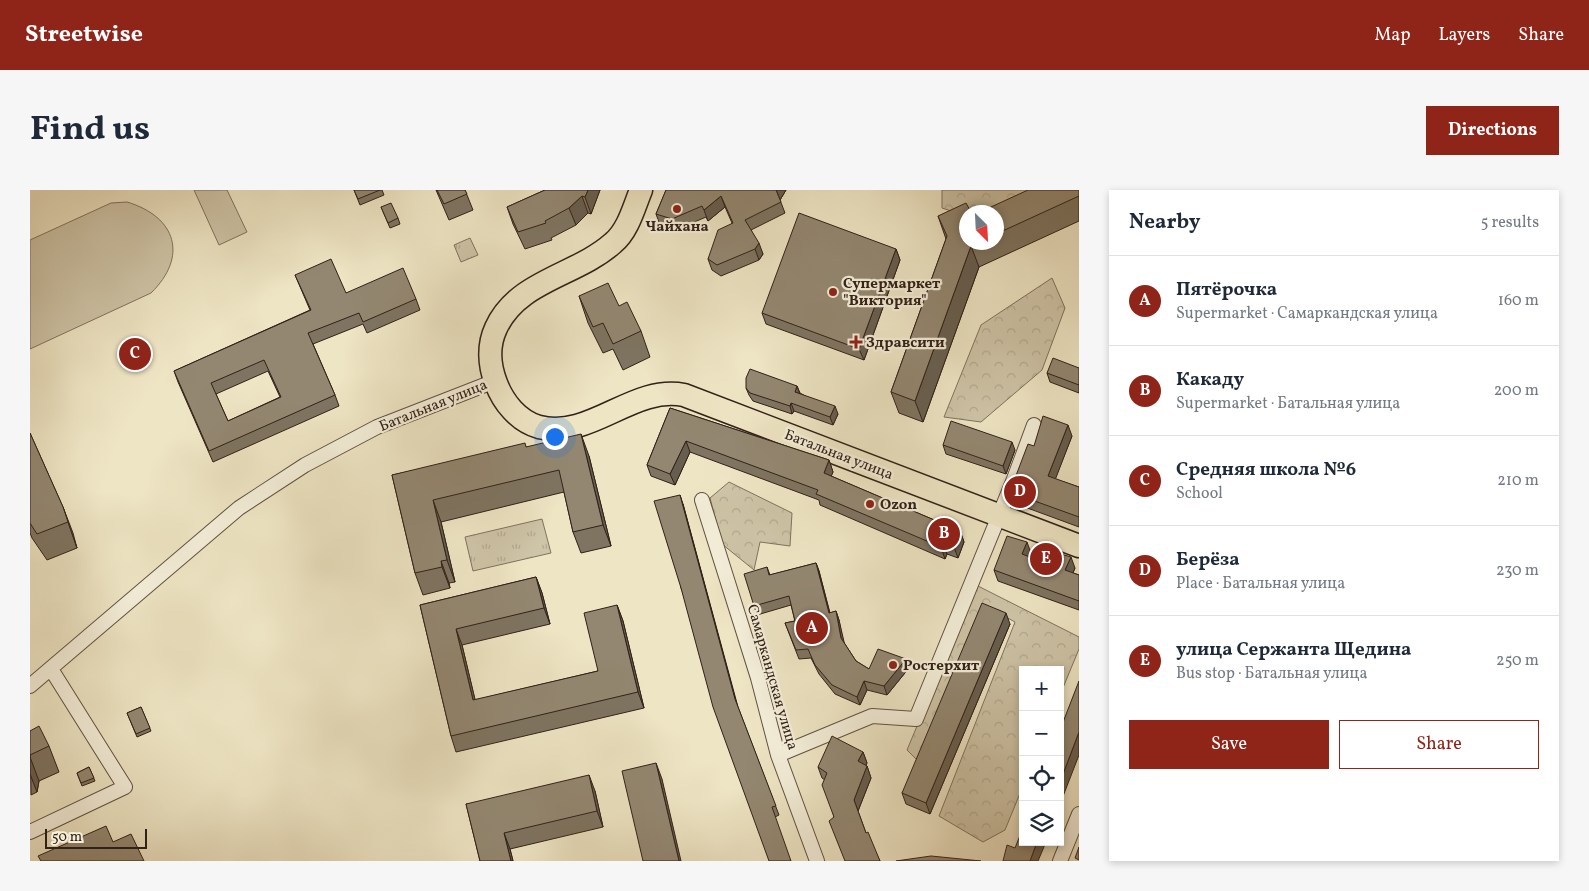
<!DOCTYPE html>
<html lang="en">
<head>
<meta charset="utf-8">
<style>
	body { margin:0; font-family:Vollkorn,serif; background:#f6f6f7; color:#1f2937 }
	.controls { position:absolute; right:15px; bottom:15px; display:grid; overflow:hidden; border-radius:0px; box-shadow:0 2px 8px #0003 }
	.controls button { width:45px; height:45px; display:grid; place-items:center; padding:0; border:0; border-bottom:1px solid #e0e1e3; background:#fff; color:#1f2937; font:25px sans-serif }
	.compass { position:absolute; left:929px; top:15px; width:45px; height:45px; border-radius:50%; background:#fff; box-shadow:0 2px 8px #0003; rotate:156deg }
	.scale { position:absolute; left:15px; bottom:12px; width:102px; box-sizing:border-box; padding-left:5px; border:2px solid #312117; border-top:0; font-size:14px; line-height:18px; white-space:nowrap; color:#312117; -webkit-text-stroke:4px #f4eed9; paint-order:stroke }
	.you { position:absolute; left:524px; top:246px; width:18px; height:18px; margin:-12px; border:4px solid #fff; border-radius:50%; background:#1a73e8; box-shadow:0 0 0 8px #1a73e833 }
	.badge { display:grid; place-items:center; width:32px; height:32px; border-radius:50%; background:#8f2418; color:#fff; font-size:16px; font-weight:700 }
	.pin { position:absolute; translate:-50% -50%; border:2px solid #fff; box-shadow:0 1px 5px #0006 }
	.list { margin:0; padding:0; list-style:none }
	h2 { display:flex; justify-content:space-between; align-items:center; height:65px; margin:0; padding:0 20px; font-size:21px }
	h2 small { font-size:16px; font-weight:400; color:#747a83 }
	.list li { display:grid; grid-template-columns:32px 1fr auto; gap:15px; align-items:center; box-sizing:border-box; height:90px; padding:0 20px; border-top:1px solid #e0e1e3 }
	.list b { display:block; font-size:19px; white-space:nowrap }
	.list p { margin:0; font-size:16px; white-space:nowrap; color:#747a83 }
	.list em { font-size:16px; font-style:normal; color:#747a83 }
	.actions { display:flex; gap:10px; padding:15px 20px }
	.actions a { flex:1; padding:11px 0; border:1px solid #8f2418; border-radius:0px; text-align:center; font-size:18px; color:#8f2418 }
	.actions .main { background:#8f2418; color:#fff }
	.icon { flex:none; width:28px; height:28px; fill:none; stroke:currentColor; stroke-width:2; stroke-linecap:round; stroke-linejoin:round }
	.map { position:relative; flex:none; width:1049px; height:671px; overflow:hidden; border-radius:0px }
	header { display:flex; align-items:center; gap:30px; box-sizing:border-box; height:70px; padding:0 25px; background:#8f2418; color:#fff }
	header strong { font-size:24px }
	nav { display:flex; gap:28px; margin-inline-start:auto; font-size:18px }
	.intro { display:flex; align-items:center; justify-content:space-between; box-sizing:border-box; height:120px; padding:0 30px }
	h1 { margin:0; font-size:35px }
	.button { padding:12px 22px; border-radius:0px; background:#8f2418; color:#fff; font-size:18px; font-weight:700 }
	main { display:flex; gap:30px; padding:0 30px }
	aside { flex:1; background:#fff; border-radius:0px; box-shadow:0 2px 8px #0003 }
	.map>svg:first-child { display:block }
	.forest { fill:url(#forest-crowns); stroke:#80725f }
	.park { fill:url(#park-tufts); stroke:#80725f }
	.pitch { fill:#cec4a7; stroke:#80725f }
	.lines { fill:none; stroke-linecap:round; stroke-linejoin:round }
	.street-casing { stroke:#605242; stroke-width:16 }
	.primary-casing { stroke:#312117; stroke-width:25 }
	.street { stroke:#f4eed9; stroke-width:14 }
	.primary { stroke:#eee5c4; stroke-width:22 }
	.wall { fill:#7e7461; stroke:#312117; fill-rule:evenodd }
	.shaded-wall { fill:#675e4f; stroke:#312117 }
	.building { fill:#938771; stroke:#312117; fill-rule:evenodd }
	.poi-dot { fill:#8f2418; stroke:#f4eed9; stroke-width:2 }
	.labels { text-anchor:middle; stroke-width:4.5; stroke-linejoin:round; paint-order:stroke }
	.poi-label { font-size:15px; font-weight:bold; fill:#312117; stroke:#f4eed9; text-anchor:start }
	.street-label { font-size:15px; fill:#312117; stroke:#f4eed9 }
</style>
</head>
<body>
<header>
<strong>Streetwise</strong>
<nav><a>Map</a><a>Layers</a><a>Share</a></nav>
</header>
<div class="intro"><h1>Find us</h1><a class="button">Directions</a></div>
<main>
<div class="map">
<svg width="1049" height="671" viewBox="0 0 1049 671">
	<defs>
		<pattern id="forest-crowns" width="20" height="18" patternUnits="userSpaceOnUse" patternTransform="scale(1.25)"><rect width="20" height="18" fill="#cec4a7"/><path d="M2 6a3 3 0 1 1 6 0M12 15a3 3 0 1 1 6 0" fill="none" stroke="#b1a88f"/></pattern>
		<pattern id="park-tufts" width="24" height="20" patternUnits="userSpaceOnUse" patternTransform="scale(1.25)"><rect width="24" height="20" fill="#cec4a7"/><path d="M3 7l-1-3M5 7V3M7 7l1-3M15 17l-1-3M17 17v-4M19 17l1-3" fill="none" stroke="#b1a88f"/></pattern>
	</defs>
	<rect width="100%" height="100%" fill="#eee5c4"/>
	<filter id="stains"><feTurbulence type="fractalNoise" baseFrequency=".004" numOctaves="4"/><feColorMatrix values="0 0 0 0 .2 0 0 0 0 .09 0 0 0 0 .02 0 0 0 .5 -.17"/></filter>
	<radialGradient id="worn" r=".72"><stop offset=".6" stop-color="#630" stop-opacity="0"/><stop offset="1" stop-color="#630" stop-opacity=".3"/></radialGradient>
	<path class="forest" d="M912 0H1037L966 22H936V26L912 18Z
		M1022 88 1035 118 1012 180 951 232 914 227 951 135Z
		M699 292 762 323 760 356 730 352 724 380 692 354 680 308Z
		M946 395 1049 447V459L1030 505V480H993V596L975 640 953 652 909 626 985 432 954 415 887 570 877 560Z"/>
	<path class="park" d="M440 48 448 65 431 72 424 55Z
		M512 329 521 363 443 381 435 347Z"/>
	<path class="pitch" d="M164 0H197L217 42 189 55Z
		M97 12C147 27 158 67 121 103L0 159V50L81 13Z"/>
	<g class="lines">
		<defs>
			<path id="street" d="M672 310 728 488 748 565 787 671
				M0 496 209 318 275 275 347 237 465 191
				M748 565 842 526 886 529 984 289 1004 235
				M0 642 95 597 21 479
				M1030 671 1049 624"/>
			<path id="primary" d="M611 0C604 17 598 41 583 53 546 86 488 90 466 138 458 155 459 175 466 193 473 212 488 231 509 237 561 250 602 195 654 205L1049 356"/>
		</defs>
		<use href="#street" class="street-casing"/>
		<use href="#primary" class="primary-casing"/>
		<use href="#street" class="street"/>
		<use href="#primary" class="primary"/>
	</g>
	<path class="wall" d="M324 0H352L354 5 330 15Z
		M406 0H435L443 20 419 30Z
		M515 0H570L561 24 558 23 546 35 521 48 522 50 495 59 483 34 477 17Z
		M636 0H756L750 10 755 23 721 40 733 64 729 70 691 86 682 80 678 69 702 33 695 17 678 31 676 27 646 40 630 35 626 24Z
		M1049 0V31L949 77 893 232 869 223 861 202 916 49 908 26 936 52H966V22Z
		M351 17 368 28 370 34 360 38Z
		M866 59 870 70 834 170 736 134 732 123Z
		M265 85 316 103 386 109 390 120 337 143 333 134 283 154 305 205 309 216 183 272 148 192 144 181 280 120ZM238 181 250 207 198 231 186 204Z
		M549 106 589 116 611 141 620 167 593 180 583 159 573 163 558 133Z
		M1049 178V203L1020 192 1017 183Z
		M767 196 770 203 808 224 803 235 764 221 762 224 723 211 719 205 716 198Z
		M640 218 799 270 803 282 801 286 930 341 934 352 928 368 917 364 915 369 790 315 789 310 660 262 645 295 621 286 617 275Z
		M0 243 33 317 47 358 17 370 2 348 0 343Z
		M1042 246 1025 289 1049 297V337L992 316 991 319 983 315 979 304 1004 256Z
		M913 255 985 260 976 284 916 264Z
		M496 257 559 266 581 356 551 363 543 342 534 302 411 332 425 392 419 393 420 398 393 405 385 383 362 285Z
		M653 314 708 517 749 625 745 627 651 398Z
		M1001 363 999 367 1024 376 1045 378 1043 383 1049 385V420L968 391 964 380Z
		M786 373 789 381 800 423 806 421 809 430 813 451 826 471 839 479 876 469 879 478 857 505 837 500 830 515 805 504 789 484 781 468 769 469 755 433 765 431 761 415 727 425 724 416 737 377 740 385Z
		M506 387 512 403 520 434 432 455 445 510 568 481 587 415 593 431 614 518 426 562 421 546 390 415Z
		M980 434 900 624 876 614 872 603Z
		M111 517 121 541 107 547 97 523Z
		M0 541 19 556 29 582 9 591 7 602 1 605Z
		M833 562 837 573 836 575 837 576 841 588 828 621 836 643 850 671 804 627 795 590 792 588 788 577Z
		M59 577 65 591 52 596 47 583Z
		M565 601 573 637 480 659 483 671H450L436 614Z"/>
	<path class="shaded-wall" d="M558 0H570L561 24 555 7Z
		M746 0H756L750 10Z
		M552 6 558 23 546 35 539 18Z
		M691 6 695 17 678 31 674 20Z
		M729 53 733 64 729 70 725 59Z
		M941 56 949 77 893 232 885 211Z
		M866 59 870 70 834 170 829 159Z
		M767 196 770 204 765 202Z
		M761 213 764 221 762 224 760 216Z
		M805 216 808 224 803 235 800 227Z
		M1038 235 1042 246 1022 298 1018 286Z
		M551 244 559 266 581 356 573 335Z
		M656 251 660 262 645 295 640 284Z
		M982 252 985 260 976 284 973 276Z
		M799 270 803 282 798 294 794 283Z
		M650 305 653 314 708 519 705 509Z
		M988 305 992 316 991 319 987 307Z
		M403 310 411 332 425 392 417 370Z
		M33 317 43 343 47 358 38 332Z
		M930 341 934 352 928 368 924 357Z
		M997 352 1001 363 996 375 992 364Z
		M913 353 917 364 915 369 911 357Z
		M1041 367 1045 378 1039 391 1035 380Z
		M411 371 419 393 420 398 412 377Z
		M786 373 789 381 802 432 799 423Z
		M506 387 512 403 520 434 514 418Z
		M587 415 593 431 614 518 608 502Z
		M806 421 809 430 815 456 811 448Z
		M976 423 980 434 900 624 896 613Z
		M426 439 432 455 449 526 443 510Z
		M876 469 879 478 857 505 854 496Z
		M834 491 837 500 830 515 827 507Z
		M1049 542V565L1030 614V592Z
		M833 562 837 573 832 582 828 571Z
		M0 567 9 591 7 602 0 584Z
		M626 573 632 589 651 671H649Z
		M837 576 841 588 828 621 824 610Z
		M559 585 565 601 573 637 567 621Z
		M474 643 480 659 483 671H481Z
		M1007 652H1016L1008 671H1000Z"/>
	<path class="building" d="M324 0H350L328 9Z
		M407 0H435L437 4 414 14Z
		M515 0H558L555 7 552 6 539 18 515 31 516 33 488 42 477 17Z
		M636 0H746L751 12 715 30 729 53 725 59 687 75 678 69 688 40 703 33 691 6 674 20 672 16 642 29 626 24Z
		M998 0H1049V6L966 44V22H950Z
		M361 13 368 28 358 33 351 17Z
		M936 13 941 22H936V52H948L941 56 885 211 861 202 917 46 908 26Z
		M769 23 866 59 829 159 732 123Z
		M301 69 316 103 373 78 386 109 333 132 329 123 278 143 305 205 179 261 144 181 281 120 265 85ZM234 170 251 207 198 231 181 193Z
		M578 93 589 116 597 112 611 141 583 154 573 133 563 137 549 106Z
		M1023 168 1049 178V195L1017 183Z
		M720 179 767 196 765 202 805 216 800 227 761 213 760 216 720 203 716 198V188Z
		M640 218 799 270 794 283 930 341 924 357 913 353 911 357 786 304 788 300 656 251 640 284 617 275Z
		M1013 226 1038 235 1018 286 1049 297V327L988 305 987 307 979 304 998 254 1004 256Z
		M921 231 982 252 973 276 913 255Z
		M0 243 33 317 38 332 7 344 0 333Z
		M551 244 573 335 543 342 529 280 403 310 417 370 411 371 412 377 385 383 362 285 495 253 496 257Z
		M650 305 705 509 746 616 742 617 761 671H739L683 517 651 398 624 311Z
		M977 346 997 352 992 364 1024 376 1031 364 1041 367 1035 380 1049 385V411L964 380Z
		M786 373 799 423 806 421 811 448 826 471 839 479 848 459 876 469 854 496 834 491 827 507 802 495 785 475 778 459 766 460 755 433 765 431 759 406 724 416 714 384 737 377 739 385Z
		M506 387 514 418 426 439 443 510 568 481 554 423 587 415 608 502 421 546 390 415Z
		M952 413 976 423 896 613 872 603Z
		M1049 491V542L1030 592V540Z
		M111 517 120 538 106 544 97 523Z
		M9 536 19 556 0 565V541Z
		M802 546 833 562 828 571 837 576 824 610 836 643 838 642 850 671H815L799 631 804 627 792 595 797 583 788 577Z
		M626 573 649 671H613L592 581Z
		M59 577 64 588 51 593 47 583Z
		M559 585 567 621 474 643 481 671H450L436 614Z
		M76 636 83 652 101 644 114 671H11L8 666Z
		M993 638V652H1007L1000 671H973L977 655 985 658Z
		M1049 657V670L1045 668Z
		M901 666 951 671H866Z"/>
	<g class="poi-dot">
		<circle cx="647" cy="19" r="5"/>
		<circle cx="803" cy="102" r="5"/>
		<path d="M823.5 144.5h5v5h5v5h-5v5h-5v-5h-5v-5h5z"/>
		<circle cx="840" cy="314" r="5"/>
		<circle cx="863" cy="475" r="5"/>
	</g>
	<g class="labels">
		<g class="poi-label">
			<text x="647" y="41" text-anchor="middle">Чайхана</text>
			<text x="813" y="98">Супермаркет<tspan x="813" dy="17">"Виктория"</tspan></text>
			<text x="836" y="157">Здравсити</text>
			<text x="850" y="319">Ozon</text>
			<text x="873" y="480">Ростерхит</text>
		</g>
		<g class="street-label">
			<text transform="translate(403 215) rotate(-22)" y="5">Батальная улица</text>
			<text transform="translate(809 264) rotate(21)" y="5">Батальная улица</text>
			<text transform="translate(743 487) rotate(74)" y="5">Самаркандская улица</text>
		</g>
	</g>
	<rect width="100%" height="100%" filter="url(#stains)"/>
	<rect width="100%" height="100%" fill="url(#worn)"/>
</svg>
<div class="controls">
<button>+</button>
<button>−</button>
<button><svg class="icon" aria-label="locate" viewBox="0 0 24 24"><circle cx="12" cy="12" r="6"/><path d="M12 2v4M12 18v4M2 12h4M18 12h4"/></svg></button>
<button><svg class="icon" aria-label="layers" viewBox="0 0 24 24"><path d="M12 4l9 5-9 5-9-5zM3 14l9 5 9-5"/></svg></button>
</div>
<svg class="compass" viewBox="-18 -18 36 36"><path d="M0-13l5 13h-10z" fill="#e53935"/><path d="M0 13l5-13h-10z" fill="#747a83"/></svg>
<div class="scale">50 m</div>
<div class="you"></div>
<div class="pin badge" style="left:782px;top:438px">A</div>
<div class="pin badge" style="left:914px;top:344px">B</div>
<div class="pin badge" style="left:105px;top:164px">C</div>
<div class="pin badge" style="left:990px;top:302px">D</div>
<div class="pin badge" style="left:1016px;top:369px">E</div>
</div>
<aside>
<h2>Nearby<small>5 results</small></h2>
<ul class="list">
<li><span class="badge">A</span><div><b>Пятёрочка</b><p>Supermarket · Самаркандская улица</p></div><em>160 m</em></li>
<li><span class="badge">B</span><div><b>Какаду</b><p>Supermarket · Батальная улица</p></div><em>200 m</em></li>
<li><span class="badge">C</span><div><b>Средняя школа №6</b><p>School</p></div><em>210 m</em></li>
<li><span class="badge">D</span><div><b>Берёза</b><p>Place · Батальная улица</p></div><em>230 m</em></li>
<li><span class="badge">E</span><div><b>улица Сержанта Щедина</b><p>Bus stop · Батальная улица</p></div><em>250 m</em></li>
</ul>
<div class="actions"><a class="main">Save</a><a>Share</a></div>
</aside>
</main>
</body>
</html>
